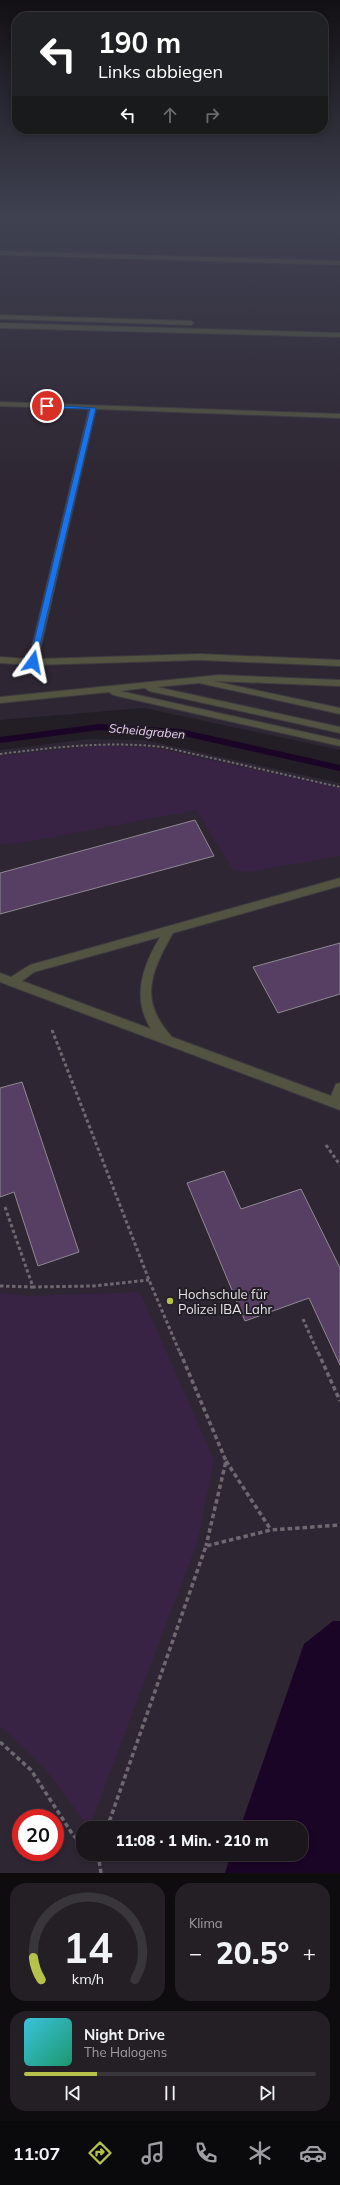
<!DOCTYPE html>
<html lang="de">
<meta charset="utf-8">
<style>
:root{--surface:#1a161c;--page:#231f25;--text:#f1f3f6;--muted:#9f9fa3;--line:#38353b;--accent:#b6c249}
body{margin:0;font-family:Mulish,sans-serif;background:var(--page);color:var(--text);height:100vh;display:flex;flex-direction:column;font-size:15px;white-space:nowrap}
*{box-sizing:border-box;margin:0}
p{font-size:13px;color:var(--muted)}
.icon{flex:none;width:22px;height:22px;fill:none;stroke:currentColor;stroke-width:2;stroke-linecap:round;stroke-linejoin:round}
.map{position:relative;height:1873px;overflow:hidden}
.side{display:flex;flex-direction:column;gap:10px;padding:10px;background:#0e0c0f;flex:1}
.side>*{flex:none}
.hud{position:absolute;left:12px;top:12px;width:316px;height:122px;border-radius:16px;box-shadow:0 2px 6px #0003,0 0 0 1px var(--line);background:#202124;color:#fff;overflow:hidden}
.speed{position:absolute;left:12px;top:1809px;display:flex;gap:8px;font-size:20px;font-weight:700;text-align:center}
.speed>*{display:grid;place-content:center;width:52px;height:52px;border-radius:50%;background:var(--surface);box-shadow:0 2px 6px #0003,0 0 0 1px var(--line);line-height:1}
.speed .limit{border:6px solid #d22;background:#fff;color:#111}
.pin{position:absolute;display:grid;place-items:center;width:34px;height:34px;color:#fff;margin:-17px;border:2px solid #fff;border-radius:50%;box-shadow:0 1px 4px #0007}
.me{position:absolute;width:44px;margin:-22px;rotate:12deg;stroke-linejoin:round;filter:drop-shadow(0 0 3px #0008)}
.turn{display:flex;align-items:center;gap:14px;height:84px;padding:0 20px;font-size:18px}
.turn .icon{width:52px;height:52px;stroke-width:2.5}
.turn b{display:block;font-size:28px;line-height:34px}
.lanes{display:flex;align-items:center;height:38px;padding:0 20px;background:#0003;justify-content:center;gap:20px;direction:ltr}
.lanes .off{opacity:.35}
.big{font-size:30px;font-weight:800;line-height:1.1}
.side .card{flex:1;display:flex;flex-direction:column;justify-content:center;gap:6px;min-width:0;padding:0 14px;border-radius:16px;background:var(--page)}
.side .dial{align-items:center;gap:0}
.dial svg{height:104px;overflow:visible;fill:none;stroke:var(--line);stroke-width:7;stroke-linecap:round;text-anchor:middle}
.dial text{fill:var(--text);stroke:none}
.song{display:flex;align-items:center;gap:12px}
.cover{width:48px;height:48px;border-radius:6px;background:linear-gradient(135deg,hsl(190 70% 55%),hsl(160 70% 35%))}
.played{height:4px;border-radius:2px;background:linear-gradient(90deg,var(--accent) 25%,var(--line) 25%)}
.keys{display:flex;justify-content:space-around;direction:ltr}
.heat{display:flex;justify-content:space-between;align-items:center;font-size:22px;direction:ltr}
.side .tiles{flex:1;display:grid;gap:10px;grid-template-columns:1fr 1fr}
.card:last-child{grid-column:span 2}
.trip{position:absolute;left:76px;top:1821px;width:232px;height:40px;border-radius:16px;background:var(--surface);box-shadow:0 2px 6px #0003,0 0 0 1px var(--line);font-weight:800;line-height:40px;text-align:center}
.tabs{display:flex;height:64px;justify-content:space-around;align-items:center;background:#0a090b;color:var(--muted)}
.tabs .icon{width:28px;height:28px}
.tabs .on{color:var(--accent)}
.tabs b{font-size:18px;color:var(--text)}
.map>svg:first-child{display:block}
.built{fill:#2e2633;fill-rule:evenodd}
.green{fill:#392345}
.water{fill:#1b0526}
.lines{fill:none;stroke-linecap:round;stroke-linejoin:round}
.stream{stroke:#1b0526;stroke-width:6}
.building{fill:#573f64;stroke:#8e8992}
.service-casing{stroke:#3e3a40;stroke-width:2}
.path-far2{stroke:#6e6970;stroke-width:2;stroke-dasharray:2.5 2;stroke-linecap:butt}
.path-far1{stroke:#6e6970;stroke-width:3;stroke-dasharray:3.5 2.5;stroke-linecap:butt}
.path{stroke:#6e6970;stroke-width:3.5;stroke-dasharray:4.5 3;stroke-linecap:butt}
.service{fill:#525441;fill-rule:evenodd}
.route{fill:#1a73e8;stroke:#114b97}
.poi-dot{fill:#b6c249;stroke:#231e25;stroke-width:1.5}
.labels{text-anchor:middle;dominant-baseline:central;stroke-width:4;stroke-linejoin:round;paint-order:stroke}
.water-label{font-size:12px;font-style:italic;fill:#ead1f8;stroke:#231e25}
.near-poi-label{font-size:13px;fill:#e7e4e9;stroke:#231e25;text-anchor:start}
</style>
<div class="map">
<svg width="340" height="1873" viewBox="0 0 340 1873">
<rect width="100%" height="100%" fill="#231e25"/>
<g class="built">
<polygon points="0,215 340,215 340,750 144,708 0,720"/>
<path d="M89,739L144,740L340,783V1873H0V750ZM21,1818H55V1852H21ZM83,1828H301V1854H83Z"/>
</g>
<g class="green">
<polygon points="106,745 154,748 340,788 340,856 248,872 233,870 197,810 21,843 0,844 0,756"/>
<polygon points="140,1292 214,1460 198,1540 89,1828 44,1767 0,1726 0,1293 28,1296"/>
</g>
<polygon class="water" points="333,1621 340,1621 340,1873 225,1873 231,1854 301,1854 301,1828 240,1828 304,1644"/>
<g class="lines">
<polyline class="stream" points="0,740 99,727 180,732 340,768"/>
</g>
<g class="building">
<polygon points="195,820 214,856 0,914 0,873"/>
<polygon points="340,943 340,994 278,1013 253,967"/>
<polygon points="22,1082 79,1252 38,1266 14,1192 0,1197 0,1088"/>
<polygon points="224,1171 241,1209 301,1189 340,1268 340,1365 309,1298 245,1321 187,1183"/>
</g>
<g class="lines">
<g class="service-casing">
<g id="service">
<polygon points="0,251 340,261 340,265 0,255"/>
<polygon points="0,315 191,321 194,323 191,325 0,319"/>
<polygon points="0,323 340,333 340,337 0,328"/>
<polygon points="0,402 340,414 340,418 96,409 38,659 200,654 340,660 340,666 200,660 33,665 0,663 0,657 29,659 89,409 0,406"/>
<polygon points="219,675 340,680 340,686 213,681 340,708 340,714 199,683 157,687 340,727 340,733 149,691 145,688 120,691 340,740 340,746 113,695 109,692 0,703 0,697"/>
<path d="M340,878V886L173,933C151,972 138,1000 172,1037L331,1096L336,1084L340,1083V1110L0,982V973L11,977L30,965ZM160,937C143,966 131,997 151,1029L22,981L34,972Z"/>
</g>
</g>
<path class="path-far2" d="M0,754C55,747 108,741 163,747L340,787"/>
<g class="path-far1">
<polyline points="52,1030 149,1280 180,1353"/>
<polyline points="326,1145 340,1165"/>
<polyline points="5,1207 33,1287 93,1286 149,1280"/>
<polyline points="0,1286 33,1287"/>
<polyline points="303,1319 318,1353"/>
</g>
<g class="path">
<polyline points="180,1352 226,1461 206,1546"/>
<polyline points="318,1352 340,1401"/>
<polyline points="226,1461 271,1530"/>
<polyline points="0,1742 31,1770 73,1835 83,1845"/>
<polyline points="107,1828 206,1546 271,1530 340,1525"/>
<polyline points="93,1854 97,1857"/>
<polyline points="98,1854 101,1873"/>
</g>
<use href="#service" class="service"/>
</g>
<linearGradient id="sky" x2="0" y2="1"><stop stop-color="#131014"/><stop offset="0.45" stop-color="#3f4151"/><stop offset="1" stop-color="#3f4151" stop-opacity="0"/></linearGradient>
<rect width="340" height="478" fill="url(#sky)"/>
<polygon class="route" points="45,405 96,408 36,662 33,664 29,662 90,409 47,408"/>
<circle class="poi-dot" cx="170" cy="1301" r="4"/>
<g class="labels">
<g class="water-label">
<text transform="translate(147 731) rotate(5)">Scheidgraben</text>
</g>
<g class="near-poi-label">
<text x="178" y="1294">Hochschule für<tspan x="178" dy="15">Polizei IBA Lahr</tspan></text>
</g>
</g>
</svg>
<div class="speed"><div class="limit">20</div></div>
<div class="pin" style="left:47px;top:406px;background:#d93025"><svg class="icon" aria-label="arrive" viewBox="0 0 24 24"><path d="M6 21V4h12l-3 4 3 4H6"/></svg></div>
<svg class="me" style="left:33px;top:662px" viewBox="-20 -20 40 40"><path d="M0-17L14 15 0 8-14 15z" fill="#1a73e8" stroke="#fff" stroke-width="4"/></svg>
<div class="trip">11:08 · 1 Min. · 210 m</div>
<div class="hud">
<div class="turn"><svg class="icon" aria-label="left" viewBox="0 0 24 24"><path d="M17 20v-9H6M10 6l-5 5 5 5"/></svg><div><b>190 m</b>Links abbiegen</div></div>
<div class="lanes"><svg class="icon" aria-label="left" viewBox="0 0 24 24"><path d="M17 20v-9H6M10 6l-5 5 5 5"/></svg><svg class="icon off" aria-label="ahead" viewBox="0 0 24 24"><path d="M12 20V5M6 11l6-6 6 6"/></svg><svg class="icon off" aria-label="right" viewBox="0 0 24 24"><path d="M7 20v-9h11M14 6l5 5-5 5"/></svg></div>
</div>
</div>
<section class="side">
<div class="tiles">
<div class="card dial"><svg viewBox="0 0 100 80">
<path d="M14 69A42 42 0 1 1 86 69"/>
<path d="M14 69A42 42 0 0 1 8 52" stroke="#b6c249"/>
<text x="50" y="56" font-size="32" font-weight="700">14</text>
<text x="50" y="72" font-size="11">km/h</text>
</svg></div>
<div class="card"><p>Klima</p>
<div class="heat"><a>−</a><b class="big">20.5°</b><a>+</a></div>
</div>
<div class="card">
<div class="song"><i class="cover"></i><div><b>Night Drive</b><p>The Halogens</p></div></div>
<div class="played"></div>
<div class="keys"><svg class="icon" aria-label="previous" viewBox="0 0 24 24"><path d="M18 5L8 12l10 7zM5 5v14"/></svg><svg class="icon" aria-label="pause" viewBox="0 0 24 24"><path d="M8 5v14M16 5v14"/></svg><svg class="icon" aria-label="next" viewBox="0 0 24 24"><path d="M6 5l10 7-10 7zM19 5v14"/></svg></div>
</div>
</div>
</section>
<nav class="tabs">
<b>11:07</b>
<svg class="icon on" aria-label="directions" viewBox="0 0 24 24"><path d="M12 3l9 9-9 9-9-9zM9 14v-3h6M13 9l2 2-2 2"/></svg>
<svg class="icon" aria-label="music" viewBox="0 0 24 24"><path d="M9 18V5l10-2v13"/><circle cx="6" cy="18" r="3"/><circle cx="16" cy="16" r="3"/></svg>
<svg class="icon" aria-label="phone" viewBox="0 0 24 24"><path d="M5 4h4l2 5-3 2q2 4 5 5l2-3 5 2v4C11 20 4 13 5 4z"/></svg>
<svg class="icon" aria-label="climate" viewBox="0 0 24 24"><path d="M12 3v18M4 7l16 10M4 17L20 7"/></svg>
<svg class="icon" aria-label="car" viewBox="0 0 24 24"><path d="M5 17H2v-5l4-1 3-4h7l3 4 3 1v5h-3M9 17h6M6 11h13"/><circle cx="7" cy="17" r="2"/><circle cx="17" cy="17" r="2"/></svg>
</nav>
